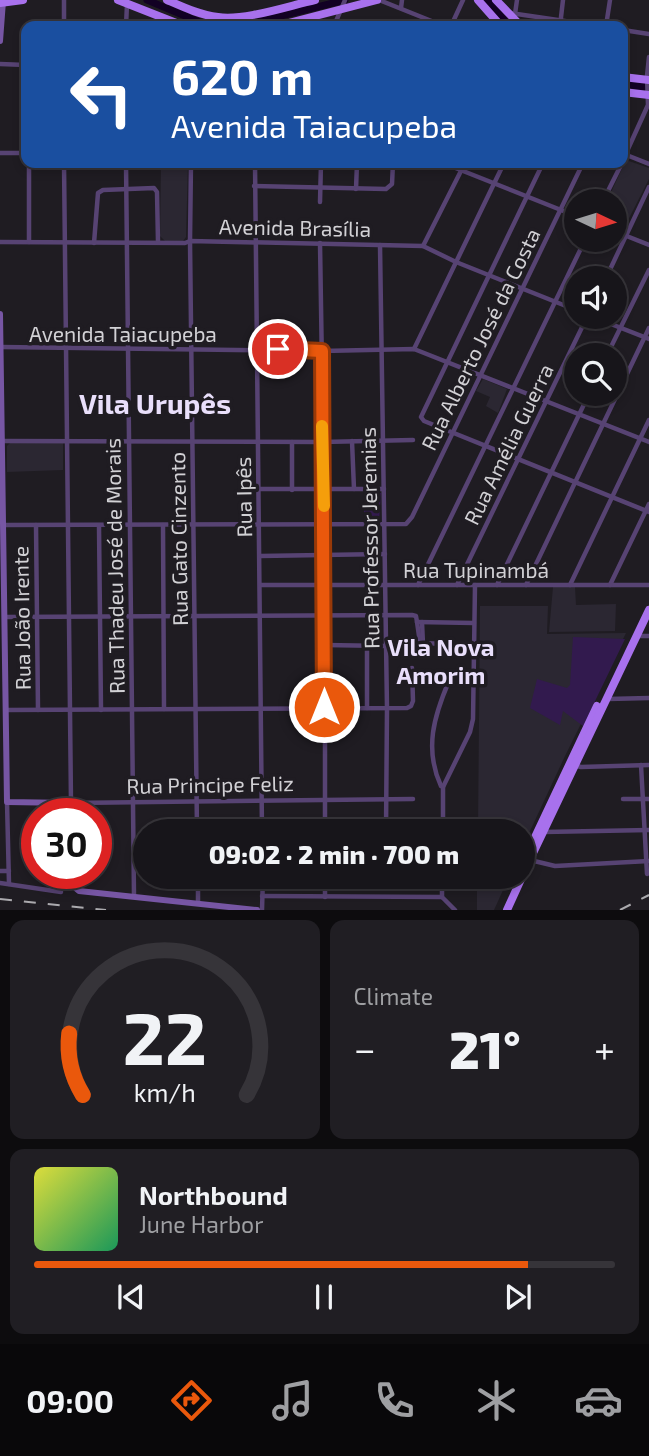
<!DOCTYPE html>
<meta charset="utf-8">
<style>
:root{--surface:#17151a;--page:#201e23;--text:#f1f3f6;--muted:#9e9fa2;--line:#363439;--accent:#ea580c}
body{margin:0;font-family:"Exo 2",sans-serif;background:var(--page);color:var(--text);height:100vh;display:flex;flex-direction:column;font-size:26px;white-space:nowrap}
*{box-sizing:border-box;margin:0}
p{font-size:23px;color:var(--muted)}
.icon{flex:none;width:38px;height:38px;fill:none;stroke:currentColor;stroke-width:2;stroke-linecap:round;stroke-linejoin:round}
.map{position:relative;height:910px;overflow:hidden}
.drawer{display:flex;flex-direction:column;gap:10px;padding:10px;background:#0d0c0e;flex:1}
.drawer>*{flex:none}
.hud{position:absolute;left:21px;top:21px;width:607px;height:147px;border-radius:14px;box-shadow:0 4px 10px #0003,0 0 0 2px var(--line);background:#1a4fa0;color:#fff;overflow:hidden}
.needle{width:46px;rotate:94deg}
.tools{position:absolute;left:564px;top:189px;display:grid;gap:14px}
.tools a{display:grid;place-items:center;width:63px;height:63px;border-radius:50%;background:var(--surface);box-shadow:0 4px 10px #0003,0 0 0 2px var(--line);font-size:35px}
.speed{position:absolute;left:21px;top:798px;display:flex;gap:14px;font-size:35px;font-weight:700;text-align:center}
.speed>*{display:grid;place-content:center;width:91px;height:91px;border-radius:50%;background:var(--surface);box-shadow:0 4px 10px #0003,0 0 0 2px var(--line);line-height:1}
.speed .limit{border:10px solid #d22;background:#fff;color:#111}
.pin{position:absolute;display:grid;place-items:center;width:60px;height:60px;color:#fff;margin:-30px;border:4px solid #fff;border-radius:50%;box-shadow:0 2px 7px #0007}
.me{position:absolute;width:77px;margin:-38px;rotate:0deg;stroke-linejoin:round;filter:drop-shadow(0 0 5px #0008)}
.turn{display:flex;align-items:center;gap:24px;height:147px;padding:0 35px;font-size:32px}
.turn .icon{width:91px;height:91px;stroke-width:2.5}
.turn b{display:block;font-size:49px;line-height:60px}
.big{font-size:52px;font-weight:800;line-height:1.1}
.drawer .widget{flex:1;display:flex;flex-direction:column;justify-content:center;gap:10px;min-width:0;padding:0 24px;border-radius:14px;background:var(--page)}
.drawer .dial{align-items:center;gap:0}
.dial svg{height:182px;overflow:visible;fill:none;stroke:var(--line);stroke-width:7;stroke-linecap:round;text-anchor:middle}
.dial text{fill:var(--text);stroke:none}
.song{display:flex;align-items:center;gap:21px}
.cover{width:84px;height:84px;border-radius:10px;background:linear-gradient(135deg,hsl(60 70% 55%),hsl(150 70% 35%))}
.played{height:7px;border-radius:4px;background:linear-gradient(90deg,var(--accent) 85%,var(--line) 85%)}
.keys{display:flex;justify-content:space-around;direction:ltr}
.heat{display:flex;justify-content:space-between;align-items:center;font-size:38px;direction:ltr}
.drawer .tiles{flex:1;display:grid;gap:10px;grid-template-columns:1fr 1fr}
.widget:last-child{grid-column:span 2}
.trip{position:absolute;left:133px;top:819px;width:402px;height:70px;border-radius:35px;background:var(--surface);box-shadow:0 4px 10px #0003,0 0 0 2px var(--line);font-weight:800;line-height:70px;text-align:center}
.menu{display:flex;height:112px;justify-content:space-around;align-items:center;background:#09080a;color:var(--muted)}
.menu .icon{width:49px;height:49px}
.menu .on{color:var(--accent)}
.menu b{font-size:32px;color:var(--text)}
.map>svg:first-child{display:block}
.built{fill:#2b2732}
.green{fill:#321a4e}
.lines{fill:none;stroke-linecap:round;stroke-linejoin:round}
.river{stroke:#120124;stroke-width:7}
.street{stroke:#574373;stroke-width:4.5}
.secondary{stroke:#7756a4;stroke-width:6}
.highway{stroke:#a871ed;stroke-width:8}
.rail{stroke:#abaaae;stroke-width:2;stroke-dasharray:12 12;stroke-linecap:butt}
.route-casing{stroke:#983908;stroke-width:18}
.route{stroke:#ea580c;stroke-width:12}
.slow{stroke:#f59e0b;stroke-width:12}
.labels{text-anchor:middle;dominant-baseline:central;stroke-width:7;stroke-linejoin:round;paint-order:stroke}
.street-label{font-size:21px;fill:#d2d1d5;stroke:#1f1c22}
.quarter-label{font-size:24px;font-weight:bold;fill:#e9dffb;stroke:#1f1c22}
.district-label{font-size:28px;font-weight:bold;fill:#e9dffb;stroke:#1f1c22}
</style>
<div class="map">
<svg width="649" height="910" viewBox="0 0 649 910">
<rect width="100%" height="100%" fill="#1f1c22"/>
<g class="built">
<polygon points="626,160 649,168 649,179 622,232 614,228 614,201 607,201"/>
<polygon points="161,163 188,164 186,237 183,241 165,241 160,236"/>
<polygon points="483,379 507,389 498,413 486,406 490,397 476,391"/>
<polygon points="10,443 63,443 63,470 7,472 7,446"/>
<polygon points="553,587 575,587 576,605 616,604 615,631 549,632"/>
<polygon points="480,606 548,606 547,634 626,633 565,756 523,846 523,831 478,831"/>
<polygon points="477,877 509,877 494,910 477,910"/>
</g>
<g class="green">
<polygon points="364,492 381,493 379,521 364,521"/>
<polygon points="573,637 625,639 583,726 563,711 560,725 530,708 537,679 567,688 570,685"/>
</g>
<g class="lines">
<g class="river">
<polyline points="147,0 209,26"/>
<polyline points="487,0 509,26"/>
<polyline points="241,26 345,0"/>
<polyline points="623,83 641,87 649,86"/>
</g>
<g class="street">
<polyline points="379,0 444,26"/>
<polyline points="401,8 402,0"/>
<polyline points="510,13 599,26"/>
<polyline points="515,14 517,0"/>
<polyline points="64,26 64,0"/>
<polyline points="126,26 127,4"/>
<polyline points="334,26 345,0"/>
<polyline points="451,26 463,0"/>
<polyline points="560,26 563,0"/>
<polyline points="606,26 610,0"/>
<polyline points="623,30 649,34"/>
<polyline points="0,64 26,65"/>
<polyline points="0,153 26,153"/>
<polyline points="624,154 649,164"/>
<polyline points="623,160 648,105 647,76 649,57"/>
<polyline points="64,163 71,803 413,799"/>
<polyline points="126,163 134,896"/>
<polyline points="191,163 190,241 197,831"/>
<polyline points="255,163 262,831"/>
<polyline points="443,163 576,216"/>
<polyline points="543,163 421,417 424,421 649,512"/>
<polyline points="254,186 386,189 392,184 393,163"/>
<polyline points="356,189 357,163"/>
<polyline points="603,201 622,163"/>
<polyline points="320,202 321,163"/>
<polyline points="614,231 649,245"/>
<polyline points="0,242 185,243 190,241 423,246 456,262 576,310"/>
<polyline points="29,242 29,163"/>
<polyline points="94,243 98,193 103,190 154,188 157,192 158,242"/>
<polyline points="320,243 325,555 325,831"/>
<polyline points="380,245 387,708 386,831"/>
<polyline points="423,246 465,163"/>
<polyline points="606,278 649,187"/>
<polyline points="593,317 649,339"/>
<polyline points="1,347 322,351 414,349 649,442"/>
<polyline points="414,349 504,163"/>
<polyline points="607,355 649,270"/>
<polyline points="1,441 322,442 413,440"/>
<polyline points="352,441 354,489"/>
<polyline points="292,442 292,490"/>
<polyline points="258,489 384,489"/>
<polyline points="4,525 406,524 412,517 583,163"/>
<polyline points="36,525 38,710"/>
<polyline points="163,525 164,709"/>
<polyline points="99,526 101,710"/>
<polyline points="260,556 385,554"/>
<polyline points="260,585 649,585"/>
<polyline points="418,585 585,240"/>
<polyline points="457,585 587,317"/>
<polyline points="497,585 589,394"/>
<polyline points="526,585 649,328"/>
<polyline points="570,585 649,420"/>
<polyline points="610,585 649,504"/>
<polyline points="5,617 412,615 416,616 417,622"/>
<polyline points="417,622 420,643 474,645"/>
<polyline points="417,622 474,623"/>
<polyline points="422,622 423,644"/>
<polyline points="636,636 649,636"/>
<polyline points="325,645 386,646"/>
<polyline points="412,681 474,680"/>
<polyline points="608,699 649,698"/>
<polyline points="367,708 367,646"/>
<polyline points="6,710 407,708 411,706 413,701 412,668"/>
<polyline points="573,765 581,767 649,765"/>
<polyline points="641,765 647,874"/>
<path d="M443,787L441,786C424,749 434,716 449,681"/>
<polyline points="623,799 649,799"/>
<polyline points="7,802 9,884"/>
<polyline points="443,831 443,787 470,732 473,719 475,585"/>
<polyline points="544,832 649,830"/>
<polyline points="530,860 555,866 649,861"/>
<polyline points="0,871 9,871"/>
<polyline points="198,877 198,903"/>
<polyline points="325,877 325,897"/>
<polyline points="442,877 442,897 455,910"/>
<polyline points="0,883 61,892"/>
<polyline points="262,896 442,897"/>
<polyline points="262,910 263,877"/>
</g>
<g class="secondary">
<polyline points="0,41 3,1"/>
<polyline points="0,314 7,802 71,803 71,814"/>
<polyline points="71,873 73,886 79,891 257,910"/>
</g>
<g class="highway">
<polyline points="118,0 184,26"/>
<path d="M167,0C183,7 200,15 218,17C244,21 288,6 315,0"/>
<polyline points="478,0 501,26"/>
<polyline points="496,0 521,26"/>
<polyline points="0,3 23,0"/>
<polyline points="277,26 377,0"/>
<polyline points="623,77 649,80"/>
<polyline points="623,92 649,95"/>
<polyline points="528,852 597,706"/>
<polyline points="523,874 649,610"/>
<polyline points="507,910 522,877"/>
</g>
<g class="rail">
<polyline points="0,899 106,910"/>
<polyline points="620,910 649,895"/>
</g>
</g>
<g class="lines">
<g class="route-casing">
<polyline id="route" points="278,349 322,351 324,707"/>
</g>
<use href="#route" class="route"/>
<polyline class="slow" points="322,426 324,506"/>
</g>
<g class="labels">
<g class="street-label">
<text transform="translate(295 227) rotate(1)">Avenida Brasília</text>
<text x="123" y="333">Avenida Taiacupeba</text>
<text transform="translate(480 339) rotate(-64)">Rua Alberto José da Costa</text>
<text transform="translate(508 444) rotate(-64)">Rua Amélia Guerra</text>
<text transform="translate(243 497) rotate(-91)">Rua Ipês</text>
<text transform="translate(369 538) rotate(-91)">Rua Professor Jeremias</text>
<text transform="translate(178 539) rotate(-91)">Rua Gato Cinzento</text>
<text transform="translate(114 566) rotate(-91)">Rua Thadeu José de Morais</text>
<text x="476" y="569">Rua Tupinambá</text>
<text transform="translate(21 618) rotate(-91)">Rua João Irente</text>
<text transform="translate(210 784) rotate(-1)">Rua Principe Feliz</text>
</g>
<g class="quarter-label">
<text x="441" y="646">Vila Nova<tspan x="441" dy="28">Amorim</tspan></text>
</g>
<g class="district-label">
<text x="155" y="403">Vila Urupês</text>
</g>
</g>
</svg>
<div class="tools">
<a><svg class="needle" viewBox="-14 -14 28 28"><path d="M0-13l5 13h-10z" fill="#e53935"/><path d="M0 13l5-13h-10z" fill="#9e9fa2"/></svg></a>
<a><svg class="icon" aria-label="sound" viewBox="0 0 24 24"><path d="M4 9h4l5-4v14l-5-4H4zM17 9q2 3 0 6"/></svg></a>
<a><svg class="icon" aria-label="search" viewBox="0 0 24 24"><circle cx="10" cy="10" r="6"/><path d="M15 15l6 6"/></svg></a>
</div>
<div class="speed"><div class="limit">30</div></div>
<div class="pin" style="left:278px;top:349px;background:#d93025"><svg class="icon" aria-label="arrive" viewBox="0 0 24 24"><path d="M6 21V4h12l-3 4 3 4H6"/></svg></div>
<svg class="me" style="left:324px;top:707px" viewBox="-20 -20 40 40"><circle r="17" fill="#ea580c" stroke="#fff" stroke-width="3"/><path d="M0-11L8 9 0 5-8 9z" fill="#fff"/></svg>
<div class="trip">09:02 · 2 min · 700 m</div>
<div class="hud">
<div class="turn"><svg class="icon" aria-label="left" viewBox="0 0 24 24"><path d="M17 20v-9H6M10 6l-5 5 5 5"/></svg><div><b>620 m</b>Avenida Taiacupeba</div></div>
</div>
</div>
<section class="drawer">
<div class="tiles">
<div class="widget dial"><svg viewBox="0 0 100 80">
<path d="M14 69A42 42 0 1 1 86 69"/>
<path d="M14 69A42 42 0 0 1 8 42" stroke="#ea580c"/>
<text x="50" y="56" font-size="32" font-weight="700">22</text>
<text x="50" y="72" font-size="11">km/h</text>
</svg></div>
<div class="widget"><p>Climate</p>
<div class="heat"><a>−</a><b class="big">21°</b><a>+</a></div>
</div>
<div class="widget">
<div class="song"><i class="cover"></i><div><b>Northbound</b><p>June Harbor</p></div></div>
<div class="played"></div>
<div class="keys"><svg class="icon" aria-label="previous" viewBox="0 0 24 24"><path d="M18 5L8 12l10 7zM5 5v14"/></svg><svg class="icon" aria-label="pause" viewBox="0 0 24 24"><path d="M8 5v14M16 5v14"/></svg><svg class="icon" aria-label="next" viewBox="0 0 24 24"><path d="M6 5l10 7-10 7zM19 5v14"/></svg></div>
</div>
</div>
</section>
<nav class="menu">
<b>09:00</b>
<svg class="icon on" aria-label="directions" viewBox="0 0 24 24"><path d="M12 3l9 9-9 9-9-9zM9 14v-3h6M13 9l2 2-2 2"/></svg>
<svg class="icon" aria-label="music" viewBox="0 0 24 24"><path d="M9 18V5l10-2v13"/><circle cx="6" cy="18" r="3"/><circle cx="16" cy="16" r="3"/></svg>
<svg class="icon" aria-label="phone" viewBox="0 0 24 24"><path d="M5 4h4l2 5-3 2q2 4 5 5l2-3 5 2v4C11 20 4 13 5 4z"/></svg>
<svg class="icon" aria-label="climate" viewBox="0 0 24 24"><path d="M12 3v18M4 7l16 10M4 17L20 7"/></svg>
<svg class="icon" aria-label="car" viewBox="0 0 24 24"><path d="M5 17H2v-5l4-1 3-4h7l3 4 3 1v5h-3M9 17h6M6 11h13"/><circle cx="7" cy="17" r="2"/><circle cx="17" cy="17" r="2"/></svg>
</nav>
